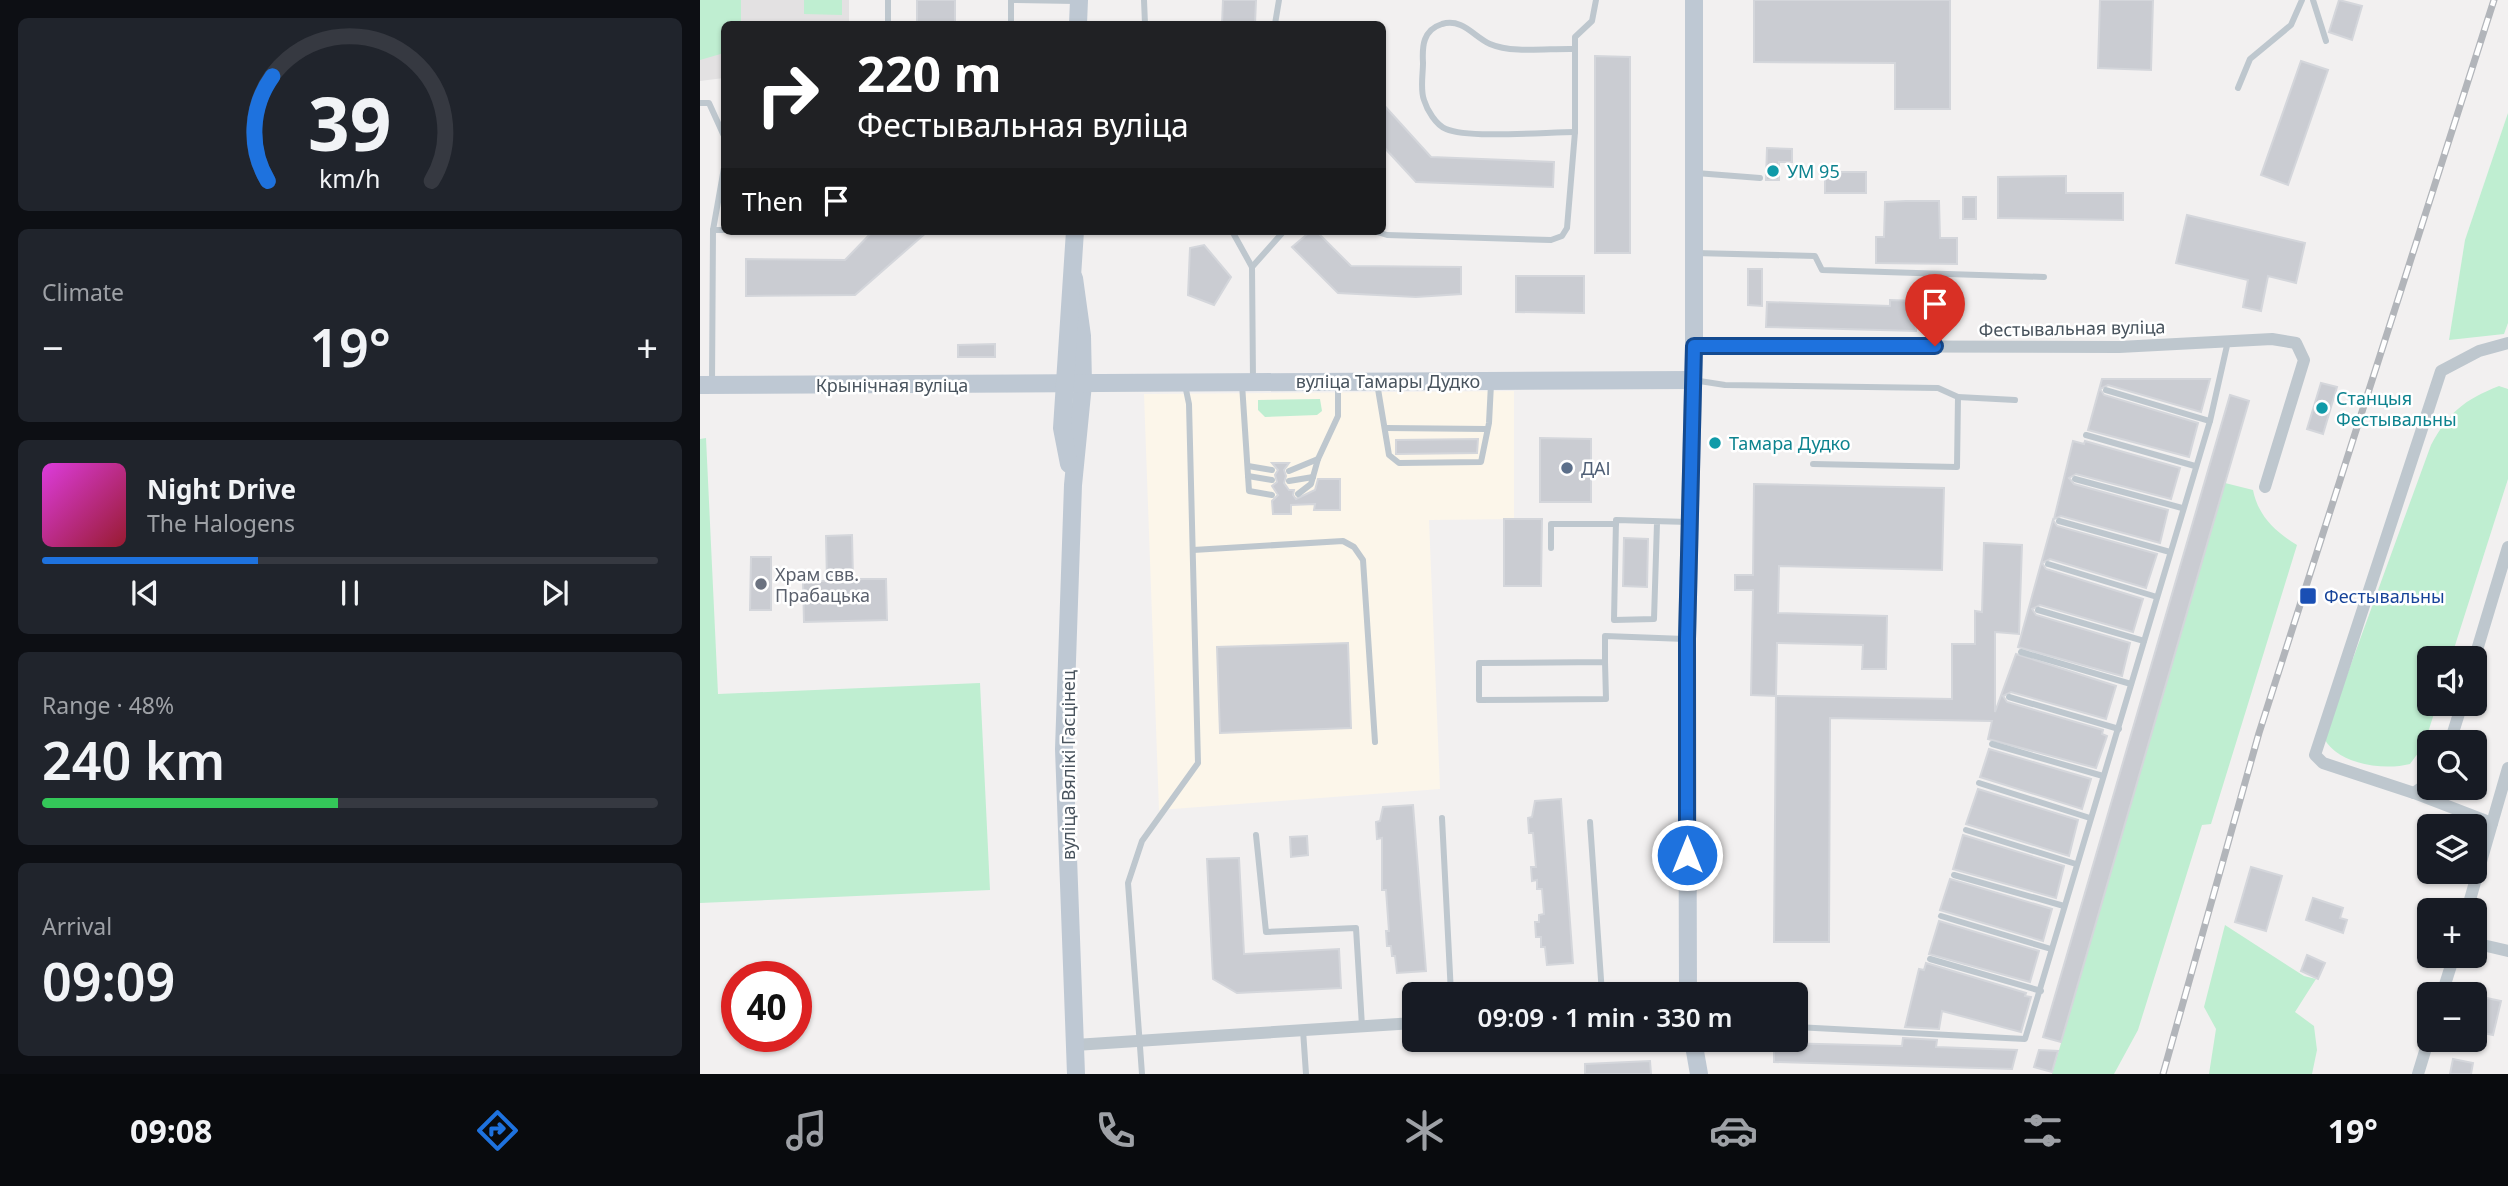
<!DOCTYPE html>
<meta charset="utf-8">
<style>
:root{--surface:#171b24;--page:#20242c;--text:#f1f3f6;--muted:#9ea1a6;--line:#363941;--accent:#1e72de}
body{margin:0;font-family:"Noto Sans",sans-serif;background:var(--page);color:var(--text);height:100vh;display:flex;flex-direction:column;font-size:26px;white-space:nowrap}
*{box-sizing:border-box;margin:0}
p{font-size:23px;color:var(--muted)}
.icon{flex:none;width:38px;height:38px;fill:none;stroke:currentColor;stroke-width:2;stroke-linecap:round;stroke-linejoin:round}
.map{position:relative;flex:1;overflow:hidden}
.side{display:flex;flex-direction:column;gap:18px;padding:18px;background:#0d0f14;width:700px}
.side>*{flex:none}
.top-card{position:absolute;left:21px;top:21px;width:665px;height:214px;border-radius:10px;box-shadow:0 2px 5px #0004;background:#202124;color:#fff;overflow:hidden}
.buttons{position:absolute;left:1717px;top:646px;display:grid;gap:14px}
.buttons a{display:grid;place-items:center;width:70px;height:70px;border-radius:10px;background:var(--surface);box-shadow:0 2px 5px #0004;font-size:35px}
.speed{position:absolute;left:21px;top:961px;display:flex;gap:14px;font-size:35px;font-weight:700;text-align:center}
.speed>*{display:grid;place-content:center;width:91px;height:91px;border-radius:50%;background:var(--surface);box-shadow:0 2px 5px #0004;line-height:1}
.speed .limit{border:10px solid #d22;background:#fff;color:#111}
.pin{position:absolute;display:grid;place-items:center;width:60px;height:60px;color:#fff;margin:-72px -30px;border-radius:50% 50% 50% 0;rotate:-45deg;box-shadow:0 0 7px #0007}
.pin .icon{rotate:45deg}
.me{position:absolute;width:77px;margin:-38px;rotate:0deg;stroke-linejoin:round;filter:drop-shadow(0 0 5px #0008)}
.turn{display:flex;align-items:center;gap:24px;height:147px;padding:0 21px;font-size:32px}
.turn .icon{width:91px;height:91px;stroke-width:2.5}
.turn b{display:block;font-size:49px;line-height:60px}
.then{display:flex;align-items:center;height:66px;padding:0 21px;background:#0003;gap:14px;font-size:26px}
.big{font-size:52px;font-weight:600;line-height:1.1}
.side .card{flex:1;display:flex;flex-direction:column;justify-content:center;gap:10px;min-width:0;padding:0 24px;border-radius:10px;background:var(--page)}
.side .dial{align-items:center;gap:0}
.dial svg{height:182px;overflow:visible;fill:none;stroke:var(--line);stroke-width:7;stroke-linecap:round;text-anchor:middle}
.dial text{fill:var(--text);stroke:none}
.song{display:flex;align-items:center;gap:21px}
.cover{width:84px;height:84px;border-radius:10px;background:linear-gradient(135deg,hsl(300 70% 55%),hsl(350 70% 35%))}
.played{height:7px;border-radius:4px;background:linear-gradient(90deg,var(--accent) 35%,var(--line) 35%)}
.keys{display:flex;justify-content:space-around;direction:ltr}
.heat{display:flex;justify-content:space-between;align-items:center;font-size:38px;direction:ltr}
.charge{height:10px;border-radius:5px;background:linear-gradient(90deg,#34c759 48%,var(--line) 0)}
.trip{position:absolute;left:702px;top:982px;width:406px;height:70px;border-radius:10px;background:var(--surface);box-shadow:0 2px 5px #0004;font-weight:600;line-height:70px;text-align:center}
.dock{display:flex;height:112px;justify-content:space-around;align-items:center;background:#090b0e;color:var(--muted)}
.dock .icon{width:49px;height:49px}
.dock .selected{color:var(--accent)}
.dock b{font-size:32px;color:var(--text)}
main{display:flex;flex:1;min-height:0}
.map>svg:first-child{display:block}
.commercial{fill:#fcf6ea}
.education{fill:#e3e1e2}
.green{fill:#bfeed1}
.building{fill:#caccd2;stroke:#d4d6db;stroke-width:2}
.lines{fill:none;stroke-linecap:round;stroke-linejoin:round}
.lane{stroke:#bec7ce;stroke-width:6}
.street{stroke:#bec7ce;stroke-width:12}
.secondary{stroke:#bec8d3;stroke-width:18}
.rail-casing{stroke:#b2b5ba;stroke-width:7}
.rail{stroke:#fff;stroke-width:4.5;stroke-dasharray:13;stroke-linecap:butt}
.route-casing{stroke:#144a90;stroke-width:18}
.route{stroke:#1e72de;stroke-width:12}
.culture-dot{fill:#0f9aa8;stroke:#fff;stroke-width:2.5}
.service-dot{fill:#5c6f8a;stroke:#fff;stroke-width:2.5}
.worship-dot{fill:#6b7280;stroke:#fff;stroke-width:2.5}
.transit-dot{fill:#1a4fb4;stroke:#fff;stroke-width:2.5}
.labels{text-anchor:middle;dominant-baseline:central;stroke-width:5;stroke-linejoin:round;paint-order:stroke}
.culture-label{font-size:18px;fill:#0d838f;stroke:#fff;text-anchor:start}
.street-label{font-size:18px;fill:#48535d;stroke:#fff}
.service-label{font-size:18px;fill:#4e5e75;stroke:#fff;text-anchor:start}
.worship-label{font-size:18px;fill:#5b616d;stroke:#fff;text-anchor:start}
.transit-label{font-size:18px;fill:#164399;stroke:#fff;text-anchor:start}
</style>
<main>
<section class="side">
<div class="card dial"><svg viewBox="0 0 100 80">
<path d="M14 69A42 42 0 1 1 86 69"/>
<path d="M14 69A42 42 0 0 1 16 23" stroke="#1e72de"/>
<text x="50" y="56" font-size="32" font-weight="700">39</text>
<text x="50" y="72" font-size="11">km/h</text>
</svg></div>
<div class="card"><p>Climate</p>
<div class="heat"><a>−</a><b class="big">19°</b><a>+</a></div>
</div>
<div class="card">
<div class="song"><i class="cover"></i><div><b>Night Drive</b><p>The Halogens</p></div></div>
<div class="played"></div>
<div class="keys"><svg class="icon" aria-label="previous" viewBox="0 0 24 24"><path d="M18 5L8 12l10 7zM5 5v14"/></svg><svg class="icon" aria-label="pause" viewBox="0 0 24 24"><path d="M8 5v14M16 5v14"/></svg><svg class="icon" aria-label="next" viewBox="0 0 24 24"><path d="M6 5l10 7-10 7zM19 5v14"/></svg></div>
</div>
<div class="card"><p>Range · 48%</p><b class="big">240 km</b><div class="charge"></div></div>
<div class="card"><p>Arrival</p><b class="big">09:09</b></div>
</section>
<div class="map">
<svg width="1808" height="1074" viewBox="0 0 1808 1074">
<rect width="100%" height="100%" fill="#f2f0f0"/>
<polygon class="commercial" points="814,391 814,519 729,520 740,789 459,810 444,394"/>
<polygon class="education" points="0,0 149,0 149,24 24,24 24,78 0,81"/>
<g class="green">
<polygon points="0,0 41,0 41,24 24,24 24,53 0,60"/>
<polygon points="104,0 142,0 142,15 104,14"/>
<polygon points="1808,113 1808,323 1804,334 1749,340 1765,240"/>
<path d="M1799,386L1808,389V479L1751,658H1729V704H1737L1724,745L1710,764C1683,771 1637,764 1624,738L1731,445C1749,412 1764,400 1799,386Z"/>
<polygon points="620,399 622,411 617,415 565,417 558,410 558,400"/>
<polygon points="6,438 18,694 280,683 290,890 0,903 0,439"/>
<path d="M1525,483L1553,490C1558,515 1574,531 1597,545L1511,824L1502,825L1438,1030L1414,1074H1352Z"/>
<polygon points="1525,925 1604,976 1616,979 1595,1012 1614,1026 1617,1050 1612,1074 1509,1074 1516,1029 1504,1007"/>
</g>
<g class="building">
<rect x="217" y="0" width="38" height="24"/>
<polygon points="523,0 556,0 555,24 522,24"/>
<polygon points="1054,0 1250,0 1250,109 1195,109 1195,63 1054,62"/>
<polygon points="1400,0 1453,0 1451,70 1398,68"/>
<polygon points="1639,0 1662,6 1652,40 1629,32"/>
<polygon points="895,56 930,57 930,253 895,253"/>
<polygon points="1601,61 1628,70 1588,185 1561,175"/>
<polygon points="682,103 731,157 854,162 853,187 716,182 682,145"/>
<polygon points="1067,148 1092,149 1092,162 1079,162 1079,180 1066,180"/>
<rect x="1125" y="172" width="41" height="21"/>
<polygon points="1366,176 1366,193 1423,193 1423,220 1298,218 1298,177"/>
<rect x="1263" y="197" width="13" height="22"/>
<polygon points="1206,201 1239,201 1240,238 1257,238 1257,264 1176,263 1176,237 1184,237 1185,202"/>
<polygon points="1487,215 1605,243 1596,283 1568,276 1561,311 1543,307 1548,280 1476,263"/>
<polygon points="173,231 228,231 155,295 46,296 46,259 145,260"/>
<polygon points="611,231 616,231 651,266 761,267 761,294 716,297 638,293 592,247"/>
<polygon points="504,245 531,277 514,305 488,295 490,248"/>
<polygon points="1048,269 1062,269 1062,306 1048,305"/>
<polygon points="816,276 884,276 884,313 816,312"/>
<polygon points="1190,300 1217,301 1216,331 1066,327 1067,302 1190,306"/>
<polygon points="295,344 295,357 258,357 258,345"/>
<polygon points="1402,379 1510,379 1501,412 1408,385 1400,389 1404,395 1498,423 1489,457 1388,430"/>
<polygon points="1621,383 1637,387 1623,434 1607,429"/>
<polygon points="1530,395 1549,401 1525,483 1361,1042 1343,1037"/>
<polygon points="840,438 891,439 891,465 894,465 894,477 891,477 891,502 840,502"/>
<polygon points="778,439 777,453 696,454 696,440"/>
<polygon points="1373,441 1384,444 1385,441 1480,468 1471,499 1376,474 1369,478 1374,484 1468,510 1460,543 1361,516 1354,519"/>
<polygon points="572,463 589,463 584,470 586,476 584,483 589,490 594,490 593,495 596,499 615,490 618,479 640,479 640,510 614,510 615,504 591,505 591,514 573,514 572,501 578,495 572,486 577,482 575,475 578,470"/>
<polygon points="1054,484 1244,488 1242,570 1079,566 1078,613 1187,616 1186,669 1162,669 1163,645 1077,643 1076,696 1051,695 1053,590 1035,590 1035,575 1053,575"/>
<polygon points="804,519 842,519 841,586 804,586"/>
<polygon points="1353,520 1357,526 1457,554 1446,588 1350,559 1342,563 1346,569 1443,599 1433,632 1340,605 1332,609 1336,615 1430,643 1422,676 1318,647"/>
<polygon points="152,535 153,579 186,579 187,620 104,622 103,581 127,581 126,536"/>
<polygon points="924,538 948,539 947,587 923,586"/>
<polygon points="1284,543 1322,545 1319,634 1295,632 1295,712 1316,654 1416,686 1406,719 1311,692 1303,696 1307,702 1403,730 1402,734 1407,736 1396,768 1288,739 1292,721 1130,718 1129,942 1074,942 1076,696 1252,699 1252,644 1275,644 1275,611 1282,612"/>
<polygon points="51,557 71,557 71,610 50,610"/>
<polygon points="648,643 651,728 520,733 517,647"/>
<polygon points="1289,749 1391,779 1382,809 1280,777"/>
<polygon points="1278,789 1378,820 1369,856 1266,824"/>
<polygon points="861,799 873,963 847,965 845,947 841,947 841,937 836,937 835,922 839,922 839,915 844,914 842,889 837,889 837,880 832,881 831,867 836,867 833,833 829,833 828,818 832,817 835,801"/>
<polygon points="713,805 726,971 697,973 695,956 692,956 691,946 687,946 686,931 689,931 686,890 682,890 682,838 677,839 676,822 680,821 683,807"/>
<polygon points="1263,835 1364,866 1356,898 1253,869"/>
<polygon points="607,836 608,855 591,857 590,837"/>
<polygon points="539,858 544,954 639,949 641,988 537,993 513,979 507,859"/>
<polygon points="1551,867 1582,876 1566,931 1535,922"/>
<polygon points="1250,879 1352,909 1343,941 1240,910"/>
<polygon points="1613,898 1643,908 1640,918 1647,920 1643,933 1606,920"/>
<polygon points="1239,921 1339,951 1330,982 1229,954"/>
<polygon points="1607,955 1625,963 1618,979 1601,971"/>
<polygon points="1226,963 1326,993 1325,996 1331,997 1321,1032 1242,1011 1239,1029 1205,1027 1219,969 1224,970"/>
<polygon points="1782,997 1801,1001 1793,1035 1774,1031"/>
<polygon points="1203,1038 1237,1040 1236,1047 1317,1050 1312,1069 1074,1062 1074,1043 1202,1046"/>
<polygon points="1339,1050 1358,1051 1352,1072 1334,1067"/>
<polygon points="1753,1059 1773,1063 1771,1074 1750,1074"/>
<polygon points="950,1061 951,1074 885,1074 885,1064"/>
</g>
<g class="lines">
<g class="lane">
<polyline points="311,0 375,1"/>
<polyline points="444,0 445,24"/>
<polyline points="1613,0 1626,41"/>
<polyline points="188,24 188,0"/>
<polyline points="311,24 311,0"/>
<polyline points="575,24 579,0"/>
<polyline points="1538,88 1550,59 1591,25 1602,0"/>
<polyline points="0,103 9,103 24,136"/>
<path d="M875,132C847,132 769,139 746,129C736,125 727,110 724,100C720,90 723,74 723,63C722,46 723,30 742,24C763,18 774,37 790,44C813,54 850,48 875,49"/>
<polyline points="996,173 1060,178"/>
<polyline points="13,230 24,230"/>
<polyline points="532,231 552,267 553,381"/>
<polyline points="674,231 687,235 851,240 862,236 867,228 875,132 875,37 892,21 896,0"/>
<polyline points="995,253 1115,256 1122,270 1344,277"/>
<polyline points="552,267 584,231"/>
<polyline points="993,380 1025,385 1238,388 1258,397 1257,467 1113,464"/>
<polyline points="12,383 13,230 24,168"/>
<polyline points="677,383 689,455 699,463 781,462 789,423 791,384"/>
<polyline points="542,384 549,491 572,495"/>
<polyline points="1406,390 1510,421"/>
<polyline points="1258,397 1315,400"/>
<polyline points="686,428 786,429"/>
<polyline points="1386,435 1495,466"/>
<polyline points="548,466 572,470"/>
<polyline points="589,471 618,459"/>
<polyline points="548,476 572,480"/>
<polyline points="1375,479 1482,508"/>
<polyline points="589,481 613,477"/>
<polyline points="598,494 611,484 618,459 638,416 638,385"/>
<polyline points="1359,521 1470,552"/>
<polyline points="957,523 954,619 914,620 916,520 989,522"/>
<polyline points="851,548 851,524 916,524"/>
<polyline points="493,550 643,541 654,547 663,560 675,742"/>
<polyline points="1348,564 1457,597"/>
<polyline points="1338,610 1444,641"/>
<polyline points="1321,652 1431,684"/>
<polyline points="905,662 906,699 779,700 779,663 905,662 905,636 985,639"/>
<polyline points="1309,697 1419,729"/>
<polyline points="1292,744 1403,776"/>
<polyline points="1279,783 1390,818"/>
<polyline points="742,818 751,994"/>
<polyline points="890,822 902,994"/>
<polyline points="1266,830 1376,864"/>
<polyline points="556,835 566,932 656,928 662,1026"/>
<polyline points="1254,875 1364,906"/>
<polyline points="1241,916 1351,949"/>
<polyline points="1230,959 1341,991"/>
<polyline points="1096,1027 1325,1039 1510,421 1528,341"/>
<polyline points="603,1030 606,1074"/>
<polyline points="442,1074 428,883 442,841 498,763 489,404 485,385"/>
</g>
<g class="street">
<polyline points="994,346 1419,347 1572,339 1596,343 1604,360 1565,487"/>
<polyline points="1774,660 1808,547"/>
<polyline points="1750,742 1762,704"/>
<polyline points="1729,782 1714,793 1623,763 1615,755 1741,371 1779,351 1808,343"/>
<polyline points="1714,793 1792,823"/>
<polyline points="1767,910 1808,768"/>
<polyline points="1774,943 1808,951"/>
<polyline points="1742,994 1754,956"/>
<polyline points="375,1045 714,1023"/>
<polyline points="1718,1074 1729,1038"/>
</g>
<g class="secondary">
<polyline points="378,24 379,0"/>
<polyline points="374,278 382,336 383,384 373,485 364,749 376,1074"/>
<polyline points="0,385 992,380"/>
<polyline points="369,464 362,428 375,231"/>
<polyline points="988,994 987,639 994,346 994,0"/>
<polyline points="993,1040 999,1074"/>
</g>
<g class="rail-casing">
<polyline id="rail" points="1463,1074 1559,733 1794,0"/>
</g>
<use href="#rail" class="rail"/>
</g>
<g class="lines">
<g class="route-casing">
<polyline id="route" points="987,855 987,639 994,346 1235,346"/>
</g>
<use href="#route" class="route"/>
</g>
<g class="culture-dot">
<circle cx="1073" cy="171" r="7"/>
<circle cx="1622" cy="408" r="7"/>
<circle cx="1015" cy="443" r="7"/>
</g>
<circle class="service-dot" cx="867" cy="468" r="7"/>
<circle class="worship-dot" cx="61" cy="584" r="7"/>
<rect class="transit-dot" x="1599" y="587" width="18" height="18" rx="3.5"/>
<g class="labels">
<g class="culture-label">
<text x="1087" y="171">УМ 95</text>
<text x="1636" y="398">Станцыя<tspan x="1636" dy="21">Фестывальны</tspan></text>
<text x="1029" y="443">Тамара Дудко</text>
</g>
<g class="street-label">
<text transform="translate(1372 328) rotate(-1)">Фестывальная вуліца</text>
<text x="688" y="381">вуліца Тамары Дудко</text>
<text x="192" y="385">Крынічная вуліца</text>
<text transform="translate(368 765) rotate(-90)">вуліца Вялікі Гасцінец</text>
</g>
<g class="service-label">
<text x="881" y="468">ДАІ</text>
</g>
<g class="worship-label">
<text x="75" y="574">Храм свв.<tspan x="75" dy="21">Прабацька</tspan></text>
</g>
<g class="transit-label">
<text x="1624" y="596">Фестывальны</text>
</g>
</g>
</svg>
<div class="buttons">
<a><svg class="icon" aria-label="sound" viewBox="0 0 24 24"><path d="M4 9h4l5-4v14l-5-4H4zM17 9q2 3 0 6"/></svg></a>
<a><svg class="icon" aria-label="search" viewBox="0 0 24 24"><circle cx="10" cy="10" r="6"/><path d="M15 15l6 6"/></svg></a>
<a><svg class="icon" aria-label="layers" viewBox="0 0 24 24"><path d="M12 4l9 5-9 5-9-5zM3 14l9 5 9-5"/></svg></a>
<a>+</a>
<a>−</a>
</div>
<div class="speed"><div class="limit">40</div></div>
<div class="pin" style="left:1235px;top:346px;background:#d93025"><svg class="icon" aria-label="arrive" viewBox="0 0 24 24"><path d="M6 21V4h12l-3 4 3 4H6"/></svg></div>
<svg class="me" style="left:987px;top:855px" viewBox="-20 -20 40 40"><circle r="17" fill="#1e72de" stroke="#fff" stroke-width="3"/><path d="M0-11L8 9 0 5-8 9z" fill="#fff"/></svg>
<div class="trip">09:09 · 1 min · 330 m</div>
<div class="top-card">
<div class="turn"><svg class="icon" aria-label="right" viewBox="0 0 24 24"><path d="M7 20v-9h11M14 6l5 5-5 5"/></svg><div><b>220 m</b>Фестывальная вуліца</div></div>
<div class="then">Then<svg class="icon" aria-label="arrive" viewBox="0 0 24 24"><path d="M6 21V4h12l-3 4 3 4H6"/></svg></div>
</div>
</div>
</main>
<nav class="dock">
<b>09:08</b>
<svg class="icon selected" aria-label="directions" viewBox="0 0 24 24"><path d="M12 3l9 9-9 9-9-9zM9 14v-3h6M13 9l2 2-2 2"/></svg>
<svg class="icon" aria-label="music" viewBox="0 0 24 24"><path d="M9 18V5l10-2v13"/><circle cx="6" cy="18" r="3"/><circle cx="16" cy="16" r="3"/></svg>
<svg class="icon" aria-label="phone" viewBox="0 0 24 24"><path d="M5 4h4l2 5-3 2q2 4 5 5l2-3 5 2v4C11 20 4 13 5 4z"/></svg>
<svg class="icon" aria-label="climate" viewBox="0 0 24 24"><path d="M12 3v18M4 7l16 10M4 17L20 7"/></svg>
<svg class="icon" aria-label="car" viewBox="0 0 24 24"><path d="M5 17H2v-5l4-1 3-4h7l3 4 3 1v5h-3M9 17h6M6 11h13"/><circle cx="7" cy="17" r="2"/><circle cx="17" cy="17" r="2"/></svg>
<svg class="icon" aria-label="filters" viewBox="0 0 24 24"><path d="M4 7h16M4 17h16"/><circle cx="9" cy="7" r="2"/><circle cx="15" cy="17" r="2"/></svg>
<b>19°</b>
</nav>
